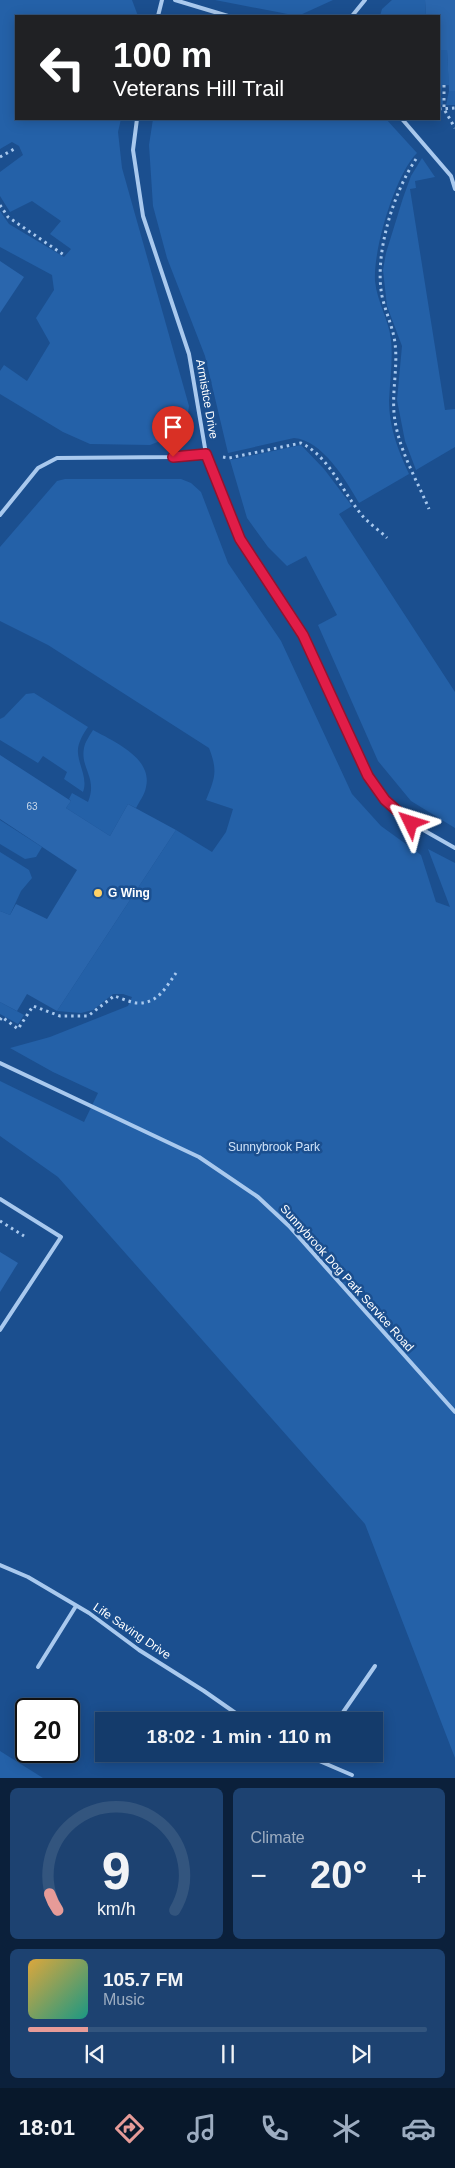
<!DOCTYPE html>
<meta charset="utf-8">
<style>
:root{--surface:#143b6b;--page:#1d4271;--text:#f1f3f6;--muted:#9dadc1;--line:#33557e;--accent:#e69b98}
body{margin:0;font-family:Arial,sans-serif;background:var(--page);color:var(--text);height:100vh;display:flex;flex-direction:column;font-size:19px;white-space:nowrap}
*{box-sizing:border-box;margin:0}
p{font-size:16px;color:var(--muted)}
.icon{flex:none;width:28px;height:28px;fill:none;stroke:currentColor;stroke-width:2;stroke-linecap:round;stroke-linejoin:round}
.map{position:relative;height:1778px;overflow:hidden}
.drawer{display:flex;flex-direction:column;gap:10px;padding:10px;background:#0b203b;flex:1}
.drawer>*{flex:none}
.guide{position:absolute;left:15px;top:15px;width:425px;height:105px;border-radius:0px;box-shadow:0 2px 12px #0003,0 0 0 1px var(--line);background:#202124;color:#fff;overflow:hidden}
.speed{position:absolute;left:15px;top:1698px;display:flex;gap:10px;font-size:25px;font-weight:700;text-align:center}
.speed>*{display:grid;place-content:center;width:65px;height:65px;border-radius:50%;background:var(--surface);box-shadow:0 2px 12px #0003,0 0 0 1px var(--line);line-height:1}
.speed .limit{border:2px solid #111;border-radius:8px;background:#fff;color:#111}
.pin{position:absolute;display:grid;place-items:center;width:42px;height:42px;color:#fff;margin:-51px -21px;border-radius:50% 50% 50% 0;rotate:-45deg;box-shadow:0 0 5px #0007}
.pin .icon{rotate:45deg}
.me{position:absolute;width:55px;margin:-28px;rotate:311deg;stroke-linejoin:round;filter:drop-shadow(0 0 4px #0008)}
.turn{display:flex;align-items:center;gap:18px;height:105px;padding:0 15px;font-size:22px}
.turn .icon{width:65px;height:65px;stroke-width:2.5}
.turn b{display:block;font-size:35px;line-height:42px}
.big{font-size:38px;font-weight:600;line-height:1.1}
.drawer .card{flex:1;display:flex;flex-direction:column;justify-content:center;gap:8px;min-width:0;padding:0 18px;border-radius:8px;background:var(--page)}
.drawer .dial{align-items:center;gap:0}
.dial svg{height:130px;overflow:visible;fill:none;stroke:var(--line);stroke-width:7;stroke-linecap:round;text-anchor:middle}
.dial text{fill:var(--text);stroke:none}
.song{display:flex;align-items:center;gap:15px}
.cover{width:60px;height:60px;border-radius:8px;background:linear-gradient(135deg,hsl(40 70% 55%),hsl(170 70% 35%))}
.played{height:5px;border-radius:2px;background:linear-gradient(90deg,var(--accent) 15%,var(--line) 15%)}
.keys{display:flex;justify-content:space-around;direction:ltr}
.heat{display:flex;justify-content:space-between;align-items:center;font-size:28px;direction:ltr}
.drawer .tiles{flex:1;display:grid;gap:10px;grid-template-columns:1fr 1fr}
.card:last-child{grid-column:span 2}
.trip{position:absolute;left:95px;top:1712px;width:288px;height:50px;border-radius:0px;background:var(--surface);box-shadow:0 2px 12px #0003,0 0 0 1px var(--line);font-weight:600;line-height:50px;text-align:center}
.tabs{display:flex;height:80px;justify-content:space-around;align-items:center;background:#08182b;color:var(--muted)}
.tabs .icon{width:35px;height:35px}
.tabs .on{color:var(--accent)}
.tabs b{font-size:22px;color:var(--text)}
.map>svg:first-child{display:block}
.green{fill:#2461a8}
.building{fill:#2a66ad}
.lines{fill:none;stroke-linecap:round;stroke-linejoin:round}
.path{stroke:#a9c9ee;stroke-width:3;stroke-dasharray:2.5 4;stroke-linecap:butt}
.service{stroke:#a9c9ee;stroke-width:4}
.route-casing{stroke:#92132f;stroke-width:12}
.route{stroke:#e11d48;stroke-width:9}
.poi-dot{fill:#ffd166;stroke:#1b4f8f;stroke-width:2}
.labels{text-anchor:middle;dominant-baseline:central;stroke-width:5;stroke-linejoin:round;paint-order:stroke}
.number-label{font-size:10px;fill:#cad9ea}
.street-label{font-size:12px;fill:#fff;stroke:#1b4f8f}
.poi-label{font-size:12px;font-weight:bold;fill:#fff;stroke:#1b4f8f;text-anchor:start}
.park-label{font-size:12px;fill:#cfe3fa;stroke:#1b4f8f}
</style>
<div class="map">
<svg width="455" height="1778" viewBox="0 0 455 1778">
<rect width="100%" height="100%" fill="#1b4f8f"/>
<g class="green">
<polygon points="0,0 132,0 138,16 16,16 16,119 121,119 118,132 122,168 189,406 186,426 175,435 150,445 90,444 63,432 0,394 0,371 4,365 27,381 50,343 36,318 54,290 52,275 0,247 0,211 9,224 64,257 71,249 50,234 61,221 32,201 10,212 0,196 0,172 23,155 19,146 12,142 0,149"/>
<polygon points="215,0 333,0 298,16"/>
<polygon points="392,0 425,0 426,16 380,16 382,9"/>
<polygon points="439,50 447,50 449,85 442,86 441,97 443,99 443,104 439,106"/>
<polygon points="449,91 455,91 455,105 446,105"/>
<path d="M153,119H386L417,153C395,175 373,250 375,281C377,302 389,320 391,340C393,360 390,380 389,401C389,427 398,450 409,474L359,503C346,480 322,440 294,438L228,453L205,356L167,258L153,206L149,145Z"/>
<polygon points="422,158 435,177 415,181 416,188 410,189 445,410 455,409 455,447 416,470 405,441 397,400 402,346 387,306 383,270 386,253 403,198 411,176"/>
<polygon points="301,445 324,469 352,506 339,514 455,692 455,828 411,801 378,761 318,625 337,615 306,556 287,566 268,547 247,518 230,460"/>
<path d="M65,479H181L191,483L201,492L228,563L281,641L352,794L381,826L421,855L436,902L450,907L428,849L455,863V1758L365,1524L58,1177L0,1136V1081L84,1122L98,1093L53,1072L10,1048L50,1037L128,1006L132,997L123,994H113L93,1010L81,1013L57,1011L176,830L212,852L226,832L233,809L206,800C215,778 218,771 209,748L48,645L0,621V547L57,481Z"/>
<path d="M34,693L88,727C83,734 77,744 78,753C79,766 88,779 83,792L64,779L67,772L43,756L38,763L0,740V719L4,717L26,694Z"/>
<path d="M93,730C113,741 153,758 146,787C145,794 139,802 136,808L128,804L110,836L66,808L71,801L69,799L72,793L88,802C98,778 80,768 84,748C85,742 90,735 93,730Z"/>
<polygon points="0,820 42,847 36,857 25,859 0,844"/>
<polygon points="0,852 29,870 32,878 21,891 10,915 0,911"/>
<polygon points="0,1002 24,1015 18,1024 0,1014"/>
<polygon points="0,1751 43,1778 0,1778"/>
</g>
<g class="building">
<polygon points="425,0 455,0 455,91 449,91 447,50 439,50 439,16 426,16"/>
<polygon points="0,261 24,277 0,313"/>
<polygon points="0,755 71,801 66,808 110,836 128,804 176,830 57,1011 27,994 17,1011 0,1002 0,911 10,915 16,904 47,919 77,870 0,819"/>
<polygon points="0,1252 18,1263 0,1292"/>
</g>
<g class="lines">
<g class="path">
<polyline points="444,85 444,109 455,128"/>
<polyline points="439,109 455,108"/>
<polyline points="0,157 16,148"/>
<path d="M416,159C393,193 374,255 382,296C385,310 391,323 394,337C399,362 392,387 394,413C397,447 416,478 429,509"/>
<polyline points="0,205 8,217 64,255"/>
<path d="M223,457L229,458L301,443C330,457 341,490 361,514C368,523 379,530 387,538"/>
<path d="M0,1020L2,1017L18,1029L33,1006L60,1016H88L114,996C121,998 129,1002 137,1003C158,1004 166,987 176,973"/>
<polyline points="0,1221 24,1236"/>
</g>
<g class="service">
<polyline points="175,0 228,16"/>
<polyline points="158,16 162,0"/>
<polyline points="352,16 365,0"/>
<polyline points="137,119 133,150 143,216 189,354 206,454 240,539 303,635 368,776 385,800 411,823 455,848"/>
<polyline points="402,119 451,176 455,189"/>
<polyline points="0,515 38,468 57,458 173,457 206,454"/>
<polyline points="0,1063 199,1157 258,1197 289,1226 455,1412"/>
<polyline points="0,1199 61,1237 0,1330"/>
<polyline points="0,1565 28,1577 89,1613 139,1650 204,1691 247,1721"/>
<polyline points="38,1667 76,1606"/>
<polyline points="337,1721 375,1666"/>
<polyline points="303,1754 352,1775"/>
</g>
</g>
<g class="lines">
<g class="route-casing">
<polyline id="route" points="173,457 206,454 240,539 303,635 368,776 385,800 411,823"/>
</g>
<use href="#route" class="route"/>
</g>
<circle class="poi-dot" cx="98" cy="893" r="5"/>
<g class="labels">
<g class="number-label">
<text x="32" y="806">63</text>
</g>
<g class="street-label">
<text transform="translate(207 399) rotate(80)">Armistice Drive</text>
<text transform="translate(347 1278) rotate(48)">Sunnybrook Dog Park Service Road</text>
<text transform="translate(132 1631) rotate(34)">Life Saving Drive</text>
</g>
<g class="poi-label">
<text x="108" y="893">G Wing</text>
</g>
<g class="park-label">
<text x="274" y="1147">Sunnybrook Park</text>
</g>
</g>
</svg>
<div class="speed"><div class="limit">20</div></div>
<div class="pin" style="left:173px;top:457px;background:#d93025"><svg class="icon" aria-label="arrive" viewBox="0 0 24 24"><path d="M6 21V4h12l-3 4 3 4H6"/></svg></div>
<svg class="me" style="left:411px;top:823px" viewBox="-20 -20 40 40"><path d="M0-17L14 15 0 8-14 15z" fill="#e11d48" stroke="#fff" stroke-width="4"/></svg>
<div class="trip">18:02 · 1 min · 110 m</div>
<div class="guide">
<div class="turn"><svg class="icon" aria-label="left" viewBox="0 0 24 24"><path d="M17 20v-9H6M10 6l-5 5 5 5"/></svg><div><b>100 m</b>Veterans Hill Trail</div></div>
</div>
</div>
<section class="drawer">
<div class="tiles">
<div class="card dial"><svg viewBox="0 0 100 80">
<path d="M14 69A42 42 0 1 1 86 69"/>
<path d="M14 69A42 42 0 0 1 9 59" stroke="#e69b98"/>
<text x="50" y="56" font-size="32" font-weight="700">9</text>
<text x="50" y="72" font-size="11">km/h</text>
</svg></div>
<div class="card"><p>Climate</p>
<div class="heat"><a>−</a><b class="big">20°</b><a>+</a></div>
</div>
<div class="card">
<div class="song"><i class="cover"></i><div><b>105.7 FM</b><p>Music</p></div></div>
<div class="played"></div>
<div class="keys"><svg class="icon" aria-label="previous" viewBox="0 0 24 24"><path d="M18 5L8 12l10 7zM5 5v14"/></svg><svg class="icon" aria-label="pause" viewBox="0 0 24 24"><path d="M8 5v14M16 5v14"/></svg><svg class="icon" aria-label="next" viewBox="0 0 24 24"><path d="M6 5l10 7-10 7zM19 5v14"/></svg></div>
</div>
</div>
</section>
<nav class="tabs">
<b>18:01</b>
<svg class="icon on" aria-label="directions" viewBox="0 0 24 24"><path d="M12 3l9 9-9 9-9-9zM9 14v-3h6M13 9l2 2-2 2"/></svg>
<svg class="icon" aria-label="music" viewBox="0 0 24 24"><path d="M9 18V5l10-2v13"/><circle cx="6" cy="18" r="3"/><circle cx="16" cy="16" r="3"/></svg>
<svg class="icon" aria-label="phone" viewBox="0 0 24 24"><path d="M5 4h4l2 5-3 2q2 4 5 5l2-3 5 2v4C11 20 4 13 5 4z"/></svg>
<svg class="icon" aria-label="climate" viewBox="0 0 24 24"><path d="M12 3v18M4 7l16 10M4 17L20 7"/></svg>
<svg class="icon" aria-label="car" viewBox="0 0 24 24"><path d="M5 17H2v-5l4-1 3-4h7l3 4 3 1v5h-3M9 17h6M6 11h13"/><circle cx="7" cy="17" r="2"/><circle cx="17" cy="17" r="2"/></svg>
</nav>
